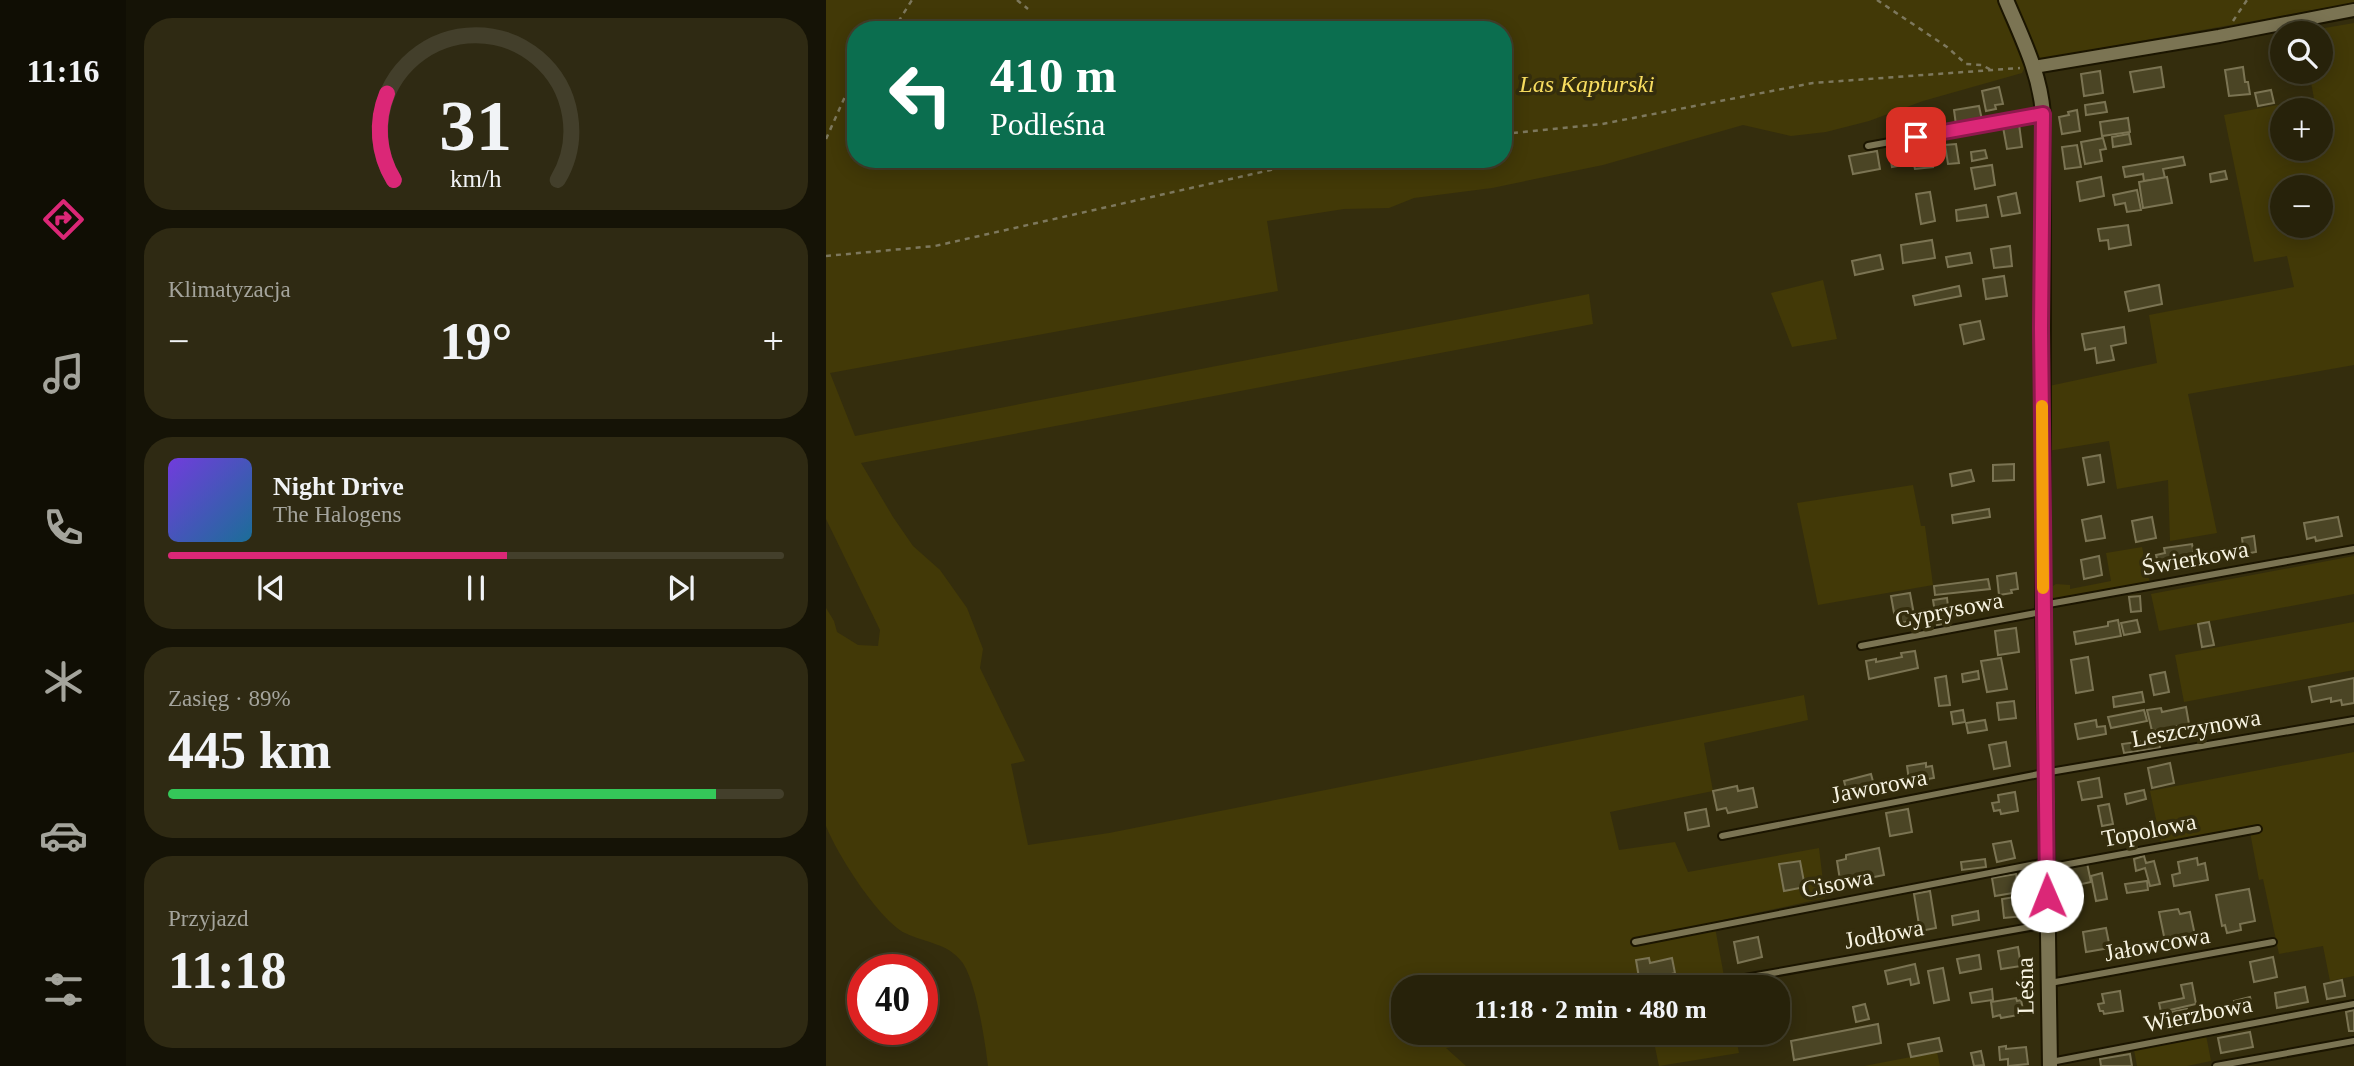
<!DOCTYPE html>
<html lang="pl">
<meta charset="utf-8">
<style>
:root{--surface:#27220a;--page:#2f2a13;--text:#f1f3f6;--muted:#a4a49c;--line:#433f2b;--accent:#db2777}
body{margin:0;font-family:Georgia,serif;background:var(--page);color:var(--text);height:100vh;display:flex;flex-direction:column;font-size:26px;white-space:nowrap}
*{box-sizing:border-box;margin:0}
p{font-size:23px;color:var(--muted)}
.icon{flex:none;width:38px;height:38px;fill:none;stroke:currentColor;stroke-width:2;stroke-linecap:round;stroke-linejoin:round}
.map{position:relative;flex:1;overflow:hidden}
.details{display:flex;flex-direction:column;gap:18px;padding:18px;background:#151306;width:700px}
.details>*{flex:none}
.hud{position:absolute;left:21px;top:21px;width:665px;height:147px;border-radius:28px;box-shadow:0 4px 18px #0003,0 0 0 2px var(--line);background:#0b6e4f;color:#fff;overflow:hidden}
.buttons{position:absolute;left:1444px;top:21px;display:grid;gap:14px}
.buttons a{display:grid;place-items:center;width:63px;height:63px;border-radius:50%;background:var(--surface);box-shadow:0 4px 18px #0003,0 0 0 2px var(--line);font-size:35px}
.speed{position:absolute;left:21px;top:954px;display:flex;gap:14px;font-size:35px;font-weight:700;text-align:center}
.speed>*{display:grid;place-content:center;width:91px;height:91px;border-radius:50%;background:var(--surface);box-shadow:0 4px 18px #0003,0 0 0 2px var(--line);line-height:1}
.speed .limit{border:10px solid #d22;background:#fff;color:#111}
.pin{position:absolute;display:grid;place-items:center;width:60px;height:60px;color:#fff;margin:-30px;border-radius:14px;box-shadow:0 4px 10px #0006}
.me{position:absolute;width:77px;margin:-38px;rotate:359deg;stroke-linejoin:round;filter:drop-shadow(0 0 5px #0008)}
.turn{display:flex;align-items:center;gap:24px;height:147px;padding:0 28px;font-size:32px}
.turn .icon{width:91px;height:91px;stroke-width:2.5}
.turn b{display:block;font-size:49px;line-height:60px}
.big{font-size:52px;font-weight:700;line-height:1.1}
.details .card{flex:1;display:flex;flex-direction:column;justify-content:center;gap:10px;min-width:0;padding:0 24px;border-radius:28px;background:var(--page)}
.details .dial{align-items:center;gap:0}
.dial svg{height:182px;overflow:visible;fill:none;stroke:var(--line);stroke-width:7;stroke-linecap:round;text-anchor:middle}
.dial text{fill:var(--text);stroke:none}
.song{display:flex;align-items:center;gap:21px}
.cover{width:84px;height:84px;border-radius:10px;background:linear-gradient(135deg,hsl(260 70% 55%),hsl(200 70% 35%))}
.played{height:7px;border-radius:4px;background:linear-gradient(90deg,var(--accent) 55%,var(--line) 55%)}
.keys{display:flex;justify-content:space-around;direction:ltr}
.heat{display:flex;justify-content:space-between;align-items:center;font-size:38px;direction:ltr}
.charge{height:10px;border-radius:5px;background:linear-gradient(90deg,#34c759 89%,var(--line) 0)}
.trip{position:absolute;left:565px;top:975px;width:399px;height:70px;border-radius:28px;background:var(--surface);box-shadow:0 4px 18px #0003,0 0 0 2px var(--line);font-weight:700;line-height:70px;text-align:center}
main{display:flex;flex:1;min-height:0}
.tab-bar{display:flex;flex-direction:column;width:126px;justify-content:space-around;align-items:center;background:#100e04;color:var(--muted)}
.tab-bar .icon{width:49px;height:49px}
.tab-bar .selected{color:var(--accent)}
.tab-bar b{font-size:32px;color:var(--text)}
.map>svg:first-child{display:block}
.green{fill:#423907;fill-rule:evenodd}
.building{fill:#4b4525;stroke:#7b7453;stroke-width:2}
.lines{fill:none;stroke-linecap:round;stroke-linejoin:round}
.service-casing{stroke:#1b1500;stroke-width:10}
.minor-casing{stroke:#1b1500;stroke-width:16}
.tertiary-casing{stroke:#1b1500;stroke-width:18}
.path{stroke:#7d785d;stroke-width:2.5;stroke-dasharray:5 5;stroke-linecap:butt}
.service{stroke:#7b7453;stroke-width:6}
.minor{stroke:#7b7453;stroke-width:12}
.tertiary{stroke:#7b7453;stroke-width:14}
.route-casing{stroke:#8e194d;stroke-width:18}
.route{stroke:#db2777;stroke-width:12}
.slow{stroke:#f59e0b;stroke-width:12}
.labels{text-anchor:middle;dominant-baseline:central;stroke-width:7;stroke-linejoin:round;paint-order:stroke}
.park-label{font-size:24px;font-style:italic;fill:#f9de60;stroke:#342d0d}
.street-label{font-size:24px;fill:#f7f3e1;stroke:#342d0d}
</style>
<main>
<nav class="tab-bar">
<b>11:16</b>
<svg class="icon selected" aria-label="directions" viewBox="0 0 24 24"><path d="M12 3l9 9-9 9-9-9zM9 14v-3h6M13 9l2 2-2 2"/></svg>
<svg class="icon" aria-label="music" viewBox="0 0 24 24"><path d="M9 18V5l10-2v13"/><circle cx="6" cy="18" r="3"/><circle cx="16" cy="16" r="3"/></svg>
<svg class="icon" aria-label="phone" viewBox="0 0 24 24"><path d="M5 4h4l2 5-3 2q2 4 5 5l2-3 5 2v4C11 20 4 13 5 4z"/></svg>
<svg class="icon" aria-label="climate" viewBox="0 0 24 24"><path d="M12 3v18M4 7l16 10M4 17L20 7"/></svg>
<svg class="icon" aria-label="car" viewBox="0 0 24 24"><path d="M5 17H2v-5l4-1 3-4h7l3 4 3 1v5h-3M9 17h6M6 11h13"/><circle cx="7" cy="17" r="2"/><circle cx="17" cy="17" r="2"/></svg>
<svg class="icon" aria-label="filters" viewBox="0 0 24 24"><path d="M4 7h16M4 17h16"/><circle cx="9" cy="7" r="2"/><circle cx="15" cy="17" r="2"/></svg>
</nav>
<section class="details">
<div class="card dial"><svg viewBox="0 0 100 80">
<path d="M14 69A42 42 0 1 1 86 69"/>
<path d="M14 69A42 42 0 0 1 11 31" stroke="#db2777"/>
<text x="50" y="56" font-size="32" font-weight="700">31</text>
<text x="50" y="72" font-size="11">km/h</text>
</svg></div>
<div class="card"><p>Klimatyzacja</p>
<div class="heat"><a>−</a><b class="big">19°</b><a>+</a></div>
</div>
<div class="card">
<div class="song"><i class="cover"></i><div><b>Night Drive</b><p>The Halogens</p></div></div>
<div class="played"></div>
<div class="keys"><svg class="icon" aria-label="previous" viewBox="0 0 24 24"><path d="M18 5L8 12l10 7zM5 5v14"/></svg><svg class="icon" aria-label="pause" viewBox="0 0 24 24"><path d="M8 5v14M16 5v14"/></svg><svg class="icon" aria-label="next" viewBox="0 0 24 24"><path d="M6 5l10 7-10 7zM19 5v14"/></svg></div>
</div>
<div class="card"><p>Zasięg · 89%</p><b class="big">445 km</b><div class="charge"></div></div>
<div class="card"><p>Przyjazd</p><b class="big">11:18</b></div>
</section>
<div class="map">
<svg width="1528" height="1066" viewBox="0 0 1528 1066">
<rect width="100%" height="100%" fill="#342d0d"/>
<g class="green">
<path d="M0,0H1528V3L1230,56L1199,67L1196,73L1097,101L1043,121L1000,132L965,136L917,125L777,165L666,188L588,198L563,208L518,209L441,221L452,291L4,373L29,436L763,294L767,324L35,463L67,517L87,546L114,570L141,608L157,649L154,668L199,761L185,764L202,845L283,833L978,695L982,720L878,743L887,791L784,812L793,850L849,842L862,872L993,848L999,898L888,922L900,987H578V1032L706,1033L620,1048L640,1066H162C159,1041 150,981 136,962C122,943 99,943 79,933C53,920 11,854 0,826V608L8,621L11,632L32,645L52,646L54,630L0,519ZM30,30H677V159H30Z"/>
<path d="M1528,23V365L1362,394L1391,533L1344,541L1342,480L1291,489L1283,441L1222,451L1223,386L1331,363L1323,315L1468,287L1461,256L1428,262L1398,115L1488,98L1483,72H1494V33L1475,32ZM1456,110H1494V149H1456ZM1456,187H1494V226H1456Z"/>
<polygon points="997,280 1011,339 966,347 945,293"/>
<polygon points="1087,485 1095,526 1099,526 1107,585 992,605 971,503"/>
<polygon points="1316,547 1324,583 1227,601 1227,586 1230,584 1244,585 1244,589 1285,581 1280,553"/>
<polygon points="1528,556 1528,594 1333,631 1325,594"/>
<polygon points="1528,622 1528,670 1358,702 1349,655"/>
<polygon points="1528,752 1528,976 1504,981 1497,946 1453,954 1437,879 1433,880 1423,827 1335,843 1324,791"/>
<polygon points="826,1033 909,1033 913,1053 833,1066"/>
<polygon points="1380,1035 1385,1061 1361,1066 1311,1066 1308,1050"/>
<polygon points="1111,1052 1114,1066 1038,1066"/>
</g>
<g class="building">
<polygon points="1335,67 1338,87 1308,92 1304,72"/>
<polygon points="1417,67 1419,82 1422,82 1424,94 1403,96 1399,70"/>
<polygon points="1274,71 1277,93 1258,96 1255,74"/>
<polygon points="1173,87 1177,104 1169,105 1170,109 1160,111 1156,91"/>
<polygon points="1445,90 1448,103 1432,106 1429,93"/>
<polygon points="1279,102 1281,112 1260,115 1259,105"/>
<polygon points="1153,106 1156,120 1130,125 1128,110"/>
<polygon points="1251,110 1254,131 1236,134 1233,117 1243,115 1242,112"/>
<polygon points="1302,118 1304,132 1276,136 1274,122"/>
<polygon points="1193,124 1196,147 1181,149 1177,127"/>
<polygon points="1303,134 1305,144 1287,147 1286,137"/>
<polygon points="1277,138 1280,149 1274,150 1276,161 1259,164 1255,142"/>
<polygon points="1130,144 1133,163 1122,164 1119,145"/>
<polygon points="1251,145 1255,167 1239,169 1236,147"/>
<polygon points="1079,148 1082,164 1066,167 1063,150"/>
<polygon points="1159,150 1161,158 1146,161 1145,152"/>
<polygon points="1051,151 1054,169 1027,174 1023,156"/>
<polygon points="1357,157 1359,165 1337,169 1339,178 1318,181 1317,174 1299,177 1297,167"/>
<polygon points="1106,159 1107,167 1089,169 1087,161"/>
<polygon points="1166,165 1169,185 1149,189 1145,168"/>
<polygon points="1399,171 1401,179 1385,182 1384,174"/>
<polygon points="1275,177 1278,196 1254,201 1251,182"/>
<polygon points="1341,177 1346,203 1317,208 1313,182"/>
<polygon points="1311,190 1315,210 1301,212 1299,203 1289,205 1287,195"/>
<polygon points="1104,192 1109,221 1095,224 1090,194"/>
<polygon points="1190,193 1194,213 1176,216 1172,197"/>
<polygon points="1160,205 1162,217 1131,221 1130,210"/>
<polygon points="1302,225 1305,245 1283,249 1282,240 1274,241 1272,229"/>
<polygon points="1106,240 1109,258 1077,263 1075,245"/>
<polygon points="1184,246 1186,266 1168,268 1165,249"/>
<polygon points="1144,253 1146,263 1122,267 1120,257"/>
<polygon points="1054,255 1057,269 1029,275 1026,261"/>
<polygon points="1178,276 1181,296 1160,299 1157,279"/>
<polygon points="1333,285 1336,304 1303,311 1299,292"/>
<polygon points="1133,286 1135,296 1089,305 1087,296"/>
<polygon points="1154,321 1158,339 1138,344 1134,325"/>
<polygon points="1298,327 1300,343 1285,346 1288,360 1271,363 1269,348 1259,350 1256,334"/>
<polygon points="1274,455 1278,482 1262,485 1257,458"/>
<polygon points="1188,464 1188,480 1167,481 1167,465"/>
<polygon points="1145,470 1148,481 1126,486 1124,474"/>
<polygon points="1163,509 1164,517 1127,523 1126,515"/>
<polygon points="1275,516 1279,538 1260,541 1256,520"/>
<polygon points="1326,517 1330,538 1310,542 1306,521"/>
<polygon points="1512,517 1516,536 1490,541 1489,537 1481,539 1478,523"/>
<polygon points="1428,536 1430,552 1418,554 1416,538"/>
<polygon points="1366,544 1370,565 1344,570 1343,565 1333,567 1330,555 1339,553 1338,548"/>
<polygon points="1273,556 1276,575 1258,579 1255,560"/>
<polygon points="1190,573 1192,589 1185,590 1186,593 1173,595 1171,576"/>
<polygon points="1162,579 1164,589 1109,595 1108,586"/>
<polygon points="1084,593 1089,620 1070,624 1065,596"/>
<polygon points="1314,596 1315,611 1305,612 1303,597"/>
<polygon points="1121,598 1124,623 1111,625 1107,600"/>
<polygon points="1292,620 1295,636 1250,644 1248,632 1282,626 1282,622"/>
<polygon points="1311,620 1314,632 1298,635 1295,623"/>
<polygon points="1383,622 1388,645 1376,647 1372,624"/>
<polygon points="1190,628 1193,652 1172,655 1169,631"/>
<polygon points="1089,651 1092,668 1043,679 1040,661 1050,659 1050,662 1076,657 1075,653"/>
<polygon points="1262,657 1267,690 1250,693 1245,660"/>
<polygon points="1175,658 1181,689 1161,692 1155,661"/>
<polygon points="1152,671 1153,679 1137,682 1136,674"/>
<polygon points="1339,672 1343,692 1328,695 1324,675"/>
<polygon points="1120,676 1124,705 1113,706 1109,678"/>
<polygon points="1528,678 1528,703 1516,705 1515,700 1505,702 1505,698 1486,702 1483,687"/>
<polygon points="1316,692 1318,702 1288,707 1287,697"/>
<polygon points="1188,701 1190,718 1173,720 1171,703"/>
<polygon points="1360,707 1363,724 1326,731 1321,710 1335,708 1336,712"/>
<polygon points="1137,710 1139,722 1127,724 1125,712"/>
<polygon points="1318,710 1321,721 1285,728 1282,717"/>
<polygon points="1159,720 1161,730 1142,733 1140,723"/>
<polygon points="1270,720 1271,727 1279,726 1280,734 1252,739 1249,724"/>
<polygon points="1333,739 1334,748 1298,753 1296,744"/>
<polygon points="1180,742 1184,766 1168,769 1163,745"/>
<polygon points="1100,763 1100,767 1106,766 1108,778 1102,779 1103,784 1084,787 1081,766"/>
<polygon points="1344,763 1348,783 1326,788 1322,768"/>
<polygon points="1045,774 1049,789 1022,796 1018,781"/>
<polygon points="1273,778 1276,797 1256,800 1252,782"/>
<polygon points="911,786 912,791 927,788 931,807 902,813 900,808 891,810 887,791"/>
<polygon points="1318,790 1320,799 1301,804 1299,794"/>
<polygon points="1189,792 1192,811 1175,814 1174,810 1168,811 1166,803 1173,802 1172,795"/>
<polygon points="1283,804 1287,824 1276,826 1272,806"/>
<polygon points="880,809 883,826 862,830 859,813"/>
<polygon points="1082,809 1086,832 1064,836 1060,813"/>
<polygon points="1185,841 1189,858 1171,862 1167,844"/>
<polygon points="1053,848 1058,875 1024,882 1024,878 1014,880 1011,861 1020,859 1020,855"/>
<polygon points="1318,856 1320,863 1328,861 1334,884 1324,886 1319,868 1310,871 1308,859"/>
<polygon points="1371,858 1372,865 1379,863 1382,880 1348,886 1346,875 1354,873 1352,862"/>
<polygon points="1159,859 1160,867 1136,870 1135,862"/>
<polygon points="974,861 979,887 958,891 953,864"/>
<polygon points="1261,863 1265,882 1246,886 1242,867"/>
<polygon points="1276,873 1281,899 1270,901 1265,876"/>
<polygon points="1190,874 1193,892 1169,896 1166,878"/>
<polygon points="1321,881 1322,890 1301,893 1299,884"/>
<polygon points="1423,889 1429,921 1414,924 1415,930 1401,933 1399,925 1396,926 1390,895"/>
<polygon points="1104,891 1110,928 1094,931 1088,894"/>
<polygon points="1196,896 1198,916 1178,918 1176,899"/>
<polygon points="1352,909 1354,914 1364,912 1370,940 1359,942 1358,937 1339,941 1333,912"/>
<polygon points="1152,911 1153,920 1127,925 1126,916"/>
<polygon points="1280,928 1284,948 1260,952 1257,932"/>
<polygon points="932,937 936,957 912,963 908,942"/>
<polygon points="1321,942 1323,953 1309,955 1308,943"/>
<polygon points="1192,947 1195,966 1175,969 1172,951"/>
<polygon points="1153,955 1155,969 1134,973 1131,959"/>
<polygon points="1447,957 1451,977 1428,982 1424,962"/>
<polygon points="823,958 824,963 846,958 849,973 842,975 843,979 830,981 830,977 813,978 810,960"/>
<polygon points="1089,964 1093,983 1085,985 1084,979 1062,984 1059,971"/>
<polygon points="1117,968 1123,1000 1108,1003 1102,971"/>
<polygon points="1516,980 1519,996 1501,999 1498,984"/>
<polygon points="1366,983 1370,1004 1335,1012 1333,1003 1358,998 1355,985"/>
<polygon points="1479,987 1482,1002 1451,1008 1449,993"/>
<polygon points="1166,989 1167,1000 1146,1003 1144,993"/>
<polygon points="1294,991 1297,1011 1278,1014 1277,1011 1274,1011 1272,1004 1278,1003 1276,994"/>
<polygon points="1424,997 1427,1008 1410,1012 1408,1001"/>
<polygon points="1190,998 1191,1001 1195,1000 1198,1014 1175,1018 1174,1015 1167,1017 1165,1002"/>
<polygon points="1039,1004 1043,1019 1030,1022 1027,1007"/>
<polygon points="1361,1009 1363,1017 1347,1020 1345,1012"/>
<polygon points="1528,1010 1528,1031 1523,1031 1520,1012"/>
<polygon points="1052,1024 1055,1043 968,1060 965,1041"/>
<polygon points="937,1032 939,1040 919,1045 917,1037"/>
<polygon points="1424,1032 1427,1047 1395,1053 1392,1038"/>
<polygon points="1113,1038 1116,1051 1085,1057 1082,1044"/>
<polygon points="1180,1046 1180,1049 1200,1047 1202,1064 1182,1066 1182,1059 1174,1060 1173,1047"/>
<polygon points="1155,1051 1158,1065 1148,1066 1145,1053"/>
<polygon points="1304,1054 1306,1066 1275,1066 1274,1059"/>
</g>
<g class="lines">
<g class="service-casing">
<g id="service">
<polyline points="1042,146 1217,114"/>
<polyline points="1217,605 1528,549"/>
<polyline points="1035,646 1215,612"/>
<polyline points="896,836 1218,773 1528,720"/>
<polyline points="1221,868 1432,829"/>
<polyline points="809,942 1220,862"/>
<polyline points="902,981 1221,924"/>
<polyline points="1224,983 1447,942"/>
<polyline points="1225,1062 1528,1004"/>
<polyline points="1390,1066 1528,1041"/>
</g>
</g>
<g class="minor-casing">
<polyline id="minor" points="1208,67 1393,36 1528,10"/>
</g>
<g class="tertiary-casing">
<path id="tertiary" d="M1180,0C1196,38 1214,73 1217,114V605L1224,1066"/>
</g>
<g class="path">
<polyline points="191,0 202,9"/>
<polyline points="1051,0 1121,47 1140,64 1156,65 1165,70"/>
<polyline points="1407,21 1421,0"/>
<polyline points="67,30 86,0"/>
<polyline points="677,134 776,124 987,83 1194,68"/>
<polyline points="0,139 30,72"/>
<polyline points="0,256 109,246 493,159"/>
</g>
<use href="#service" class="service"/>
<use href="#minor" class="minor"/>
<use href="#tertiary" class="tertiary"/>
</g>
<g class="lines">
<g class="route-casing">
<polyline id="route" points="1090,137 1217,114 1215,328 1221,896"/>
</g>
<use href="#route" class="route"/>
<polyline class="slow" points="1216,406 1217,588"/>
</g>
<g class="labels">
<g class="park-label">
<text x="761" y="84">Las Kapturski</text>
</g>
<g class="street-label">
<text transform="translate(1369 558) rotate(-10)">Świerkowa</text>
<text transform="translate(1123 610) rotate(-11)">Cyprysowa</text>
<text transform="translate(1370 728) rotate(-10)">Leszczynowa</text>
<text transform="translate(1053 786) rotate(-11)">Jaworowa</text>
<text transform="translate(1323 830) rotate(-11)">Topolowa</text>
<text transform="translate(1011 883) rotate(-11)">Cisowa</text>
<text transform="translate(1058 934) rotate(-10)">Jodłowa</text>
<text transform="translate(1331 944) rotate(-10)">Jałowcowa</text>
<text transform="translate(1199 986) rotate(-91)">Leśna</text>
<text transform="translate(1372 1014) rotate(-11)">Wierzbowa</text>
</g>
</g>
</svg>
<div class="buttons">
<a><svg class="icon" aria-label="search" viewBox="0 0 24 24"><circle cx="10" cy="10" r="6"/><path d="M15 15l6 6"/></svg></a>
<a>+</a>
<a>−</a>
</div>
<div class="speed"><div class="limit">40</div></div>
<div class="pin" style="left:1090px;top:137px;background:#d93025"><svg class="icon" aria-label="arrive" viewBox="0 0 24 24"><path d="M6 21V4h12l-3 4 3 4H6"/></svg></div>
<svg class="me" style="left:1221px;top:896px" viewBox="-20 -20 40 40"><circle r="19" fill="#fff"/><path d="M0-13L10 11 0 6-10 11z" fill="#db2777"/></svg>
<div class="trip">11:18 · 2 min · 480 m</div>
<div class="hud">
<div class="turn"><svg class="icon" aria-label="left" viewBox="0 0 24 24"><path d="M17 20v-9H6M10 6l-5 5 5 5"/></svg><div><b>410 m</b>Podleśna</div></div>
</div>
</div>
</main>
